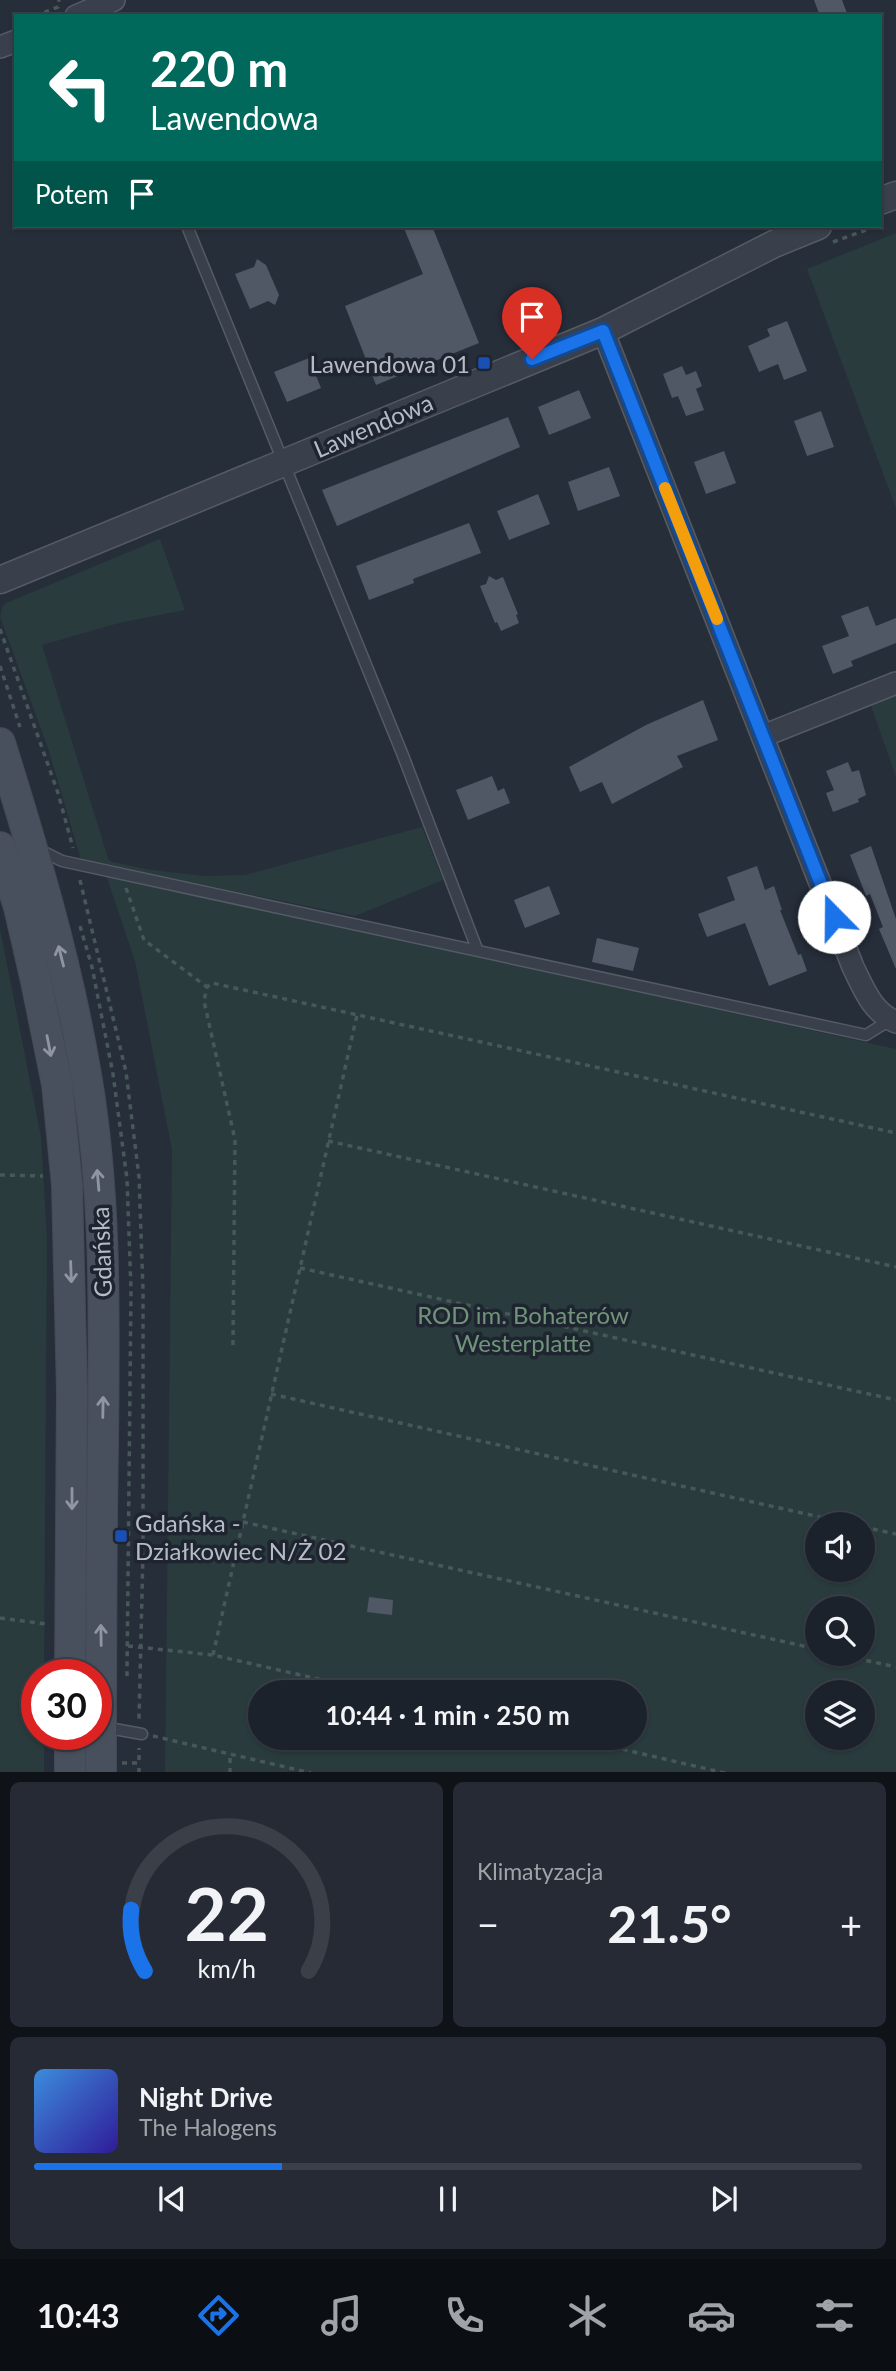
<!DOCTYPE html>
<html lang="pl">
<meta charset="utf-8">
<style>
:root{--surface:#1c222c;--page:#252a34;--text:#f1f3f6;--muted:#a0a4a9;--line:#3a3f48;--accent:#1a73e8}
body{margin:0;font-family:Lato,sans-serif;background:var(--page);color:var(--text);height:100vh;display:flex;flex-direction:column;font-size:26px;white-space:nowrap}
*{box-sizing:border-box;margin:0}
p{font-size:23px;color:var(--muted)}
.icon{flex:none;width:38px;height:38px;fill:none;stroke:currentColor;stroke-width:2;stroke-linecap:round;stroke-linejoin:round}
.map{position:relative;height:1772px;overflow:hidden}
.panel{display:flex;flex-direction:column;gap:10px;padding:10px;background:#0f1318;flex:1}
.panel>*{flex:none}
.guide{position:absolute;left:14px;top:14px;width:868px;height:214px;border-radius:0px;box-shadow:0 2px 5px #0004,0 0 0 2px var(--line);background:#00695c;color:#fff;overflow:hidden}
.controls{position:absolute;left:805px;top:1512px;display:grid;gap:14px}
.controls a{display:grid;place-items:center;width:70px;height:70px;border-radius:50%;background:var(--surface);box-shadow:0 2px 5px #0004,0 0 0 2px var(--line);font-size:35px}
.speed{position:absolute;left:21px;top:1659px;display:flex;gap:14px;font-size:35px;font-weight:700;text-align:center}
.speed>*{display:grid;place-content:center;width:91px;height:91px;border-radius:50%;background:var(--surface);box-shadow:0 2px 5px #0004,0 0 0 2px var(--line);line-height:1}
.speed .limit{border:10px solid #d22;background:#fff;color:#111}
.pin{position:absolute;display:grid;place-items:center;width:60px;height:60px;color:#fff;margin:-72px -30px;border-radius:50% 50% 50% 0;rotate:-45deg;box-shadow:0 0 7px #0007}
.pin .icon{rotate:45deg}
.me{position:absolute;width:77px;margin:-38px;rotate:338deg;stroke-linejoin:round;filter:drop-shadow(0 0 5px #0008)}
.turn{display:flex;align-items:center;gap:24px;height:147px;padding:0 21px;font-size:32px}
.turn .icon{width:91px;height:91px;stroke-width:2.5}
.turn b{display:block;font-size:49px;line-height:60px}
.then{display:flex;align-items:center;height:66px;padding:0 21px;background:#0003;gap:14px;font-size:26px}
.big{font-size:52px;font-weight:700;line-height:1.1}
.panel .card{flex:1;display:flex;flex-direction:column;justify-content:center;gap:10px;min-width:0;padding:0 24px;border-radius:10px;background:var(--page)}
.panel .dial{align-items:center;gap:0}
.dial svg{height:182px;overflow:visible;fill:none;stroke:var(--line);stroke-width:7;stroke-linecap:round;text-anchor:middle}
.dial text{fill:var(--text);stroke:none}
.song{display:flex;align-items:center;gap:21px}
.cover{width:84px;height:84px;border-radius:10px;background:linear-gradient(135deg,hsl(210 70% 55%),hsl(250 70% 35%))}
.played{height:7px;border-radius:4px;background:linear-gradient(90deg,var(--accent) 30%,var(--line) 30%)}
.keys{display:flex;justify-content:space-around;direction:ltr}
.heat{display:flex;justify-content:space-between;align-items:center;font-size:38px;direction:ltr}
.panel .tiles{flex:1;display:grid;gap:10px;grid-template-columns:1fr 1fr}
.card:last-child{grid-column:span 2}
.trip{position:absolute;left:248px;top:1680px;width:399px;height:70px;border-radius:35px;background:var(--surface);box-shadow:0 2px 5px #0004,0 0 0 2px var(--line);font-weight:700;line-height:70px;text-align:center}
.tabs{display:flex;height:112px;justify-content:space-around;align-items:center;background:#0b0e12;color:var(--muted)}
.tabs .icon{width:49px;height:49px}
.tabs .active{color:var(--accent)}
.tabs b{font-size:32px;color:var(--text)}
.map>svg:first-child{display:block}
.green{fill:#293b3c;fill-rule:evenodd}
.building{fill:#505865}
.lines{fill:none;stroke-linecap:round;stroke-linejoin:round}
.service-casing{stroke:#555b66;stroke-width:13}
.minor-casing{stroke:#555b66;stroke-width:24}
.tertiary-casing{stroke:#555b66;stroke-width:29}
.secondary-casing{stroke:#434954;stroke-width:32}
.path{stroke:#48585a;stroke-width:3.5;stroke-dasharray:5 5;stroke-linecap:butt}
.service{stroke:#3a404b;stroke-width:10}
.minor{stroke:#3a404b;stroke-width:21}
.tertiary{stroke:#3a404b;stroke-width:26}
.secondary{stroke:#49505d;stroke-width:30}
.oneway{stroke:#9096a1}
.route-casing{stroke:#114b97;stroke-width:18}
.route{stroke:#1a73e8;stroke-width:12}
.slow{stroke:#f59e0b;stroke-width:12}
.transit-dot{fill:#1a4fb4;stroke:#1f2530;stroke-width:2.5}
.labels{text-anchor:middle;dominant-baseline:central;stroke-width:7;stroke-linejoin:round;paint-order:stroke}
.poi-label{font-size:24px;fill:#b6bcc6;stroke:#1f2530;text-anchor:end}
.street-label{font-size:24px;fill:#b6bcc6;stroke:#1f2530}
.park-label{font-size:24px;fill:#709479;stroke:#1f2530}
</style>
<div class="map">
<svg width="896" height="1773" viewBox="0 0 896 1773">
<rect width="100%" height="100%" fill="#262e3a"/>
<g class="green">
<polygon points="896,233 896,508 807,269"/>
<polygon points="160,539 185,610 119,623 42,645 109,861 145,869 204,876 245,875 422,827 443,880 355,916 81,860 48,748 0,617 2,608 6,603"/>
<polygon points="896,683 896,777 867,694"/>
<path d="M106,875L896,1049V1772H165L172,1150L135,961ZM817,1524H863V1570H817ZM817,1608H863V1654H817ZM261,1692H635V1738H261ZM817,1692H863V1738H817Z"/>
<polygon points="0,929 41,1137 47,1238 44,1675 37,1675 37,1734 44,1734 44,1772 0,1772"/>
</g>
<g class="building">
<polygon points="814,0 842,0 848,16 820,16"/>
<polygon points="403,226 432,226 479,343 376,385 345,306 423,274"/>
<polygon points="257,259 266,265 279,295 275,305 268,301 250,309 235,274 254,267"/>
<polygon points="787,321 807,371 784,380 778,364 759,372 748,346 770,336 767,329"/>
<polygon points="309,358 321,388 287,402 274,372"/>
<polygon points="682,366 686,375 696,371 702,386 696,389 704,410 686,416 678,396 672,398 663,374"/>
<polygon points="579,390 591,418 549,435 538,407"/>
<polygon points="821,411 834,447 807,456 794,421"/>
<polygon points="508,417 520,447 337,526 322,490"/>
<polygon points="724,451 736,483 706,494 694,462"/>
<polygon points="609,467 620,496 578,511 568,482"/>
<polygon points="538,494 550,524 509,540 497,511"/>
<polygon points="469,523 481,553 413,579 414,583 369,600 356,566"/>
<polygon points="489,576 496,580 503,577 518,614 516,615 519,623 501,631 497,622 495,623 480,586 486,584"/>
<polygon points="868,606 876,626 896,618 896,643 851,661 853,666 833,674 822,646 849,636 841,616"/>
<polygon points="703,700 718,740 677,756 683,767 612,804 602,782 580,792 569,767 646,725"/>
<polygon points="848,762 852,772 859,770 866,795 858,799 859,802 833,812 826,793 834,790 826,771"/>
<polygon points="492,776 498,791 504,788 510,803 468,820 456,790"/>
<polygon points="871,846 896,919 896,969 879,929 883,927 870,894 866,896 850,855"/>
<polygon points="757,866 765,890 774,886 782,910 780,910 798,955 801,954 807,971 769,986 745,923 707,937 698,914 735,900 727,877"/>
<polygon points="549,886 560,914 525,928 514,900"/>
<polygon points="597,938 639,948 633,971 592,962"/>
<polygon points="369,1597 393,1600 392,1615 367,1612"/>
</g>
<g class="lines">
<g class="service-casing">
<g id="service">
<polyline points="187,226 402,753 477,949"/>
<polyline points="36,848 62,861 866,1035 890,1020"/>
<polyline points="103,1727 142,1734"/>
</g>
</g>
<g class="minor-casing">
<g id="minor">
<polyline points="76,16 114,0"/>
<polyline points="0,47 16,41"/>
<path d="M603,331L853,967C864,989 872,1012 896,1022"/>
<polyline points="763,736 896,683"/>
</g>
</g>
<g class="tertiary-casing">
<g id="tertiary">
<polyline points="880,201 896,195"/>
<polyline points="0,580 603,331 774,244 818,226"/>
</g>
</g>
<g class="secondary-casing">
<g id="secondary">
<path d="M0,743C34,852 67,962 86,1075C107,1197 104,1322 103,1445C101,1554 101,1663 101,1773"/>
<polyline points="0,847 19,907 36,981 57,1084 67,1185 72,1392 70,1675"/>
<polyline points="70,1773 70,1734"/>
</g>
</g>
<g class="path">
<polyline points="35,16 58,7 59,0"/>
<polyline points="833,242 877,226"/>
<polyline points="0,629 58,793 73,848"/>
<polyline points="0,666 20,727"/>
<polyline points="80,880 126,1072 139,1177 143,1289 143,1552 139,1720"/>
<polyline points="126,888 144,940 207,987"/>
<polyline points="80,926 92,967 113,1074 127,1179 131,1290 127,1676"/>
<polyline points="328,1141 896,1267"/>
<polyline points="0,1175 43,1176"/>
<polyline points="300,1268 896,1400"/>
<polyline points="233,1345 235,1140 204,1001 207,987 212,983 896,1133"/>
<polyline points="271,1394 851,1524"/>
<polyline points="243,1522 817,1649"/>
<polyline points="863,1527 896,1534"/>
<polyline points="0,1618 46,1624"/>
<polyline points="128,1646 213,1655 375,1692"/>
<polyline points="837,1654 896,1667"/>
<polyline points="213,1655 357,1015"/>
<polyline points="153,1736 311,1773"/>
<polyline points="574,1738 725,1773"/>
<polyline points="122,1763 139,1763 139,1748"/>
<polyline points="139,1773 139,1763"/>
<polyline points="230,1773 230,1755"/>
</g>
<use href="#service" class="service"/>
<use href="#minor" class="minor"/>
<use href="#tertiary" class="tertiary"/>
<use href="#secondary" class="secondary"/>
</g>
<defs><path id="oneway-shaft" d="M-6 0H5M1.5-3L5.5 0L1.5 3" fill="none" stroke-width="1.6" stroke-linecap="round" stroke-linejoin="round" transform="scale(1.75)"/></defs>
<g class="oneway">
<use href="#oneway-shaft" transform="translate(61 956) rotate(-104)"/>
<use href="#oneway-shaft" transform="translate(49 1046) rotate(79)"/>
<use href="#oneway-shaft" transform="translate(98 1180) rotate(-95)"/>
<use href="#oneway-shaft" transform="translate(71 1272) rotate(88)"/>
<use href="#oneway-shaft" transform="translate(103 1407) rotate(-89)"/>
<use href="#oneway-shaft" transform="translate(72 1499) rotate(90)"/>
<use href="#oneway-shaft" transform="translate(101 1635) rotate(-91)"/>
</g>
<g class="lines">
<g class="route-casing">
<polyline id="route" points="532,359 603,331 834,917"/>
</g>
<use href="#route" class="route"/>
<polyline class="slow" points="665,488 717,619"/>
</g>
<g class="transit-dot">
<rect x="477" y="356" width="14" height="14" rx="3.5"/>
<rect x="114" y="1529" width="14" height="14" rx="3.5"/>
</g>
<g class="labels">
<g class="poi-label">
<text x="470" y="363">Lawendowa 01</text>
<text x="135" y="1522" text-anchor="start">Gdańska -<tspan x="135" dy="28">Działkowiec N/Ż 02</tspan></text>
</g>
<g class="street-label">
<text transform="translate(373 425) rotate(-23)">Lawendowa</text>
<text transform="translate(101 1252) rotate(-92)">Gdańska</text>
</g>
<g class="park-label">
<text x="523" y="1314">ROD im. Bohaterów<tspan x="523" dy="28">Westerplatte</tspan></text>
</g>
</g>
</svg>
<div class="controls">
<a><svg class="icon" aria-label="sound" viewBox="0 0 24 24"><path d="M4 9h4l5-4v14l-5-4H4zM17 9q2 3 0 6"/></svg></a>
<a><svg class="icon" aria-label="search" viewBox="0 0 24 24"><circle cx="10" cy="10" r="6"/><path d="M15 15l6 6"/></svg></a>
<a><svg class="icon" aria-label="layers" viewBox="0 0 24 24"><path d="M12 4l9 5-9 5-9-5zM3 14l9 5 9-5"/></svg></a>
</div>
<div class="speed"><div class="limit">30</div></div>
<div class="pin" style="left:532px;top:359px;background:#d93025"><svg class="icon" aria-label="arrive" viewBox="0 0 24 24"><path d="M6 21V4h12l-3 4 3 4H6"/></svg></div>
<svg class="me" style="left:834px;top:917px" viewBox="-20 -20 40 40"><circle r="19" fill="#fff"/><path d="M0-13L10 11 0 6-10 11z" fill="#1a73e8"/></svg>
<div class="trip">10:44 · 1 min · 250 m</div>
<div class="guide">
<div class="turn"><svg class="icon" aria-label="left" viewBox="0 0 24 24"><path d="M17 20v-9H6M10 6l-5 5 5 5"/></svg><div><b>220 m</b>Lawendowa</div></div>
<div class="then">Potem<svg class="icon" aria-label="arrive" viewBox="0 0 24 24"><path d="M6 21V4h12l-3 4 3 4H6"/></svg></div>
</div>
</div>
<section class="panel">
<div class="tiles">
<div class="card dial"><svg viewBox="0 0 100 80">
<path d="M14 69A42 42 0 1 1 86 69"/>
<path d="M14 69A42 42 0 0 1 8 42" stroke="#1a73e8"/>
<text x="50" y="56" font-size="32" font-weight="700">22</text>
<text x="50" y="72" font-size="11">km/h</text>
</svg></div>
<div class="card"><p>Klimatyzacja</p>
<div class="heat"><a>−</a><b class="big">21.5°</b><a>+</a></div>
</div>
<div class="card">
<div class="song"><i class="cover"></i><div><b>Night Drive</b><p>The Halogens</p></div></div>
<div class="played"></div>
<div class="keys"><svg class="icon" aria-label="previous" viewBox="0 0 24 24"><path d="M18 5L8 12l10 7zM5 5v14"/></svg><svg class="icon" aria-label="pause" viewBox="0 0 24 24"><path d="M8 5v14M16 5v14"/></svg><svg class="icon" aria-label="next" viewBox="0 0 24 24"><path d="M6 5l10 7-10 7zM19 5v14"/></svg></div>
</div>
</div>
</section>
<nav class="tabs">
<b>10:43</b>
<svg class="icon active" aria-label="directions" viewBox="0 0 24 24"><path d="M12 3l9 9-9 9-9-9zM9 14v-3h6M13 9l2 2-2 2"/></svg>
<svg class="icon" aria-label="music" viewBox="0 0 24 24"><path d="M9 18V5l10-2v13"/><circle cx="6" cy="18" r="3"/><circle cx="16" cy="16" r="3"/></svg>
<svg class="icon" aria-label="phone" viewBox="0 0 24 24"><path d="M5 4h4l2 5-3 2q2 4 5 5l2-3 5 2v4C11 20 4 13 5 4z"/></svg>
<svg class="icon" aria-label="climate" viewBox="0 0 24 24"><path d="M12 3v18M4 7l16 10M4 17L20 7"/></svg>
<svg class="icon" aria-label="car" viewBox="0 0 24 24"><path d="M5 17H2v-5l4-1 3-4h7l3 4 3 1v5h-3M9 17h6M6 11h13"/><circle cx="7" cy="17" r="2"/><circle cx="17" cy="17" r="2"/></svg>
<svg class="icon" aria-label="filters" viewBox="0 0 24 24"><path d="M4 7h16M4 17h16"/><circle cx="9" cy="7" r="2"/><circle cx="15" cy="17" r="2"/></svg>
</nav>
